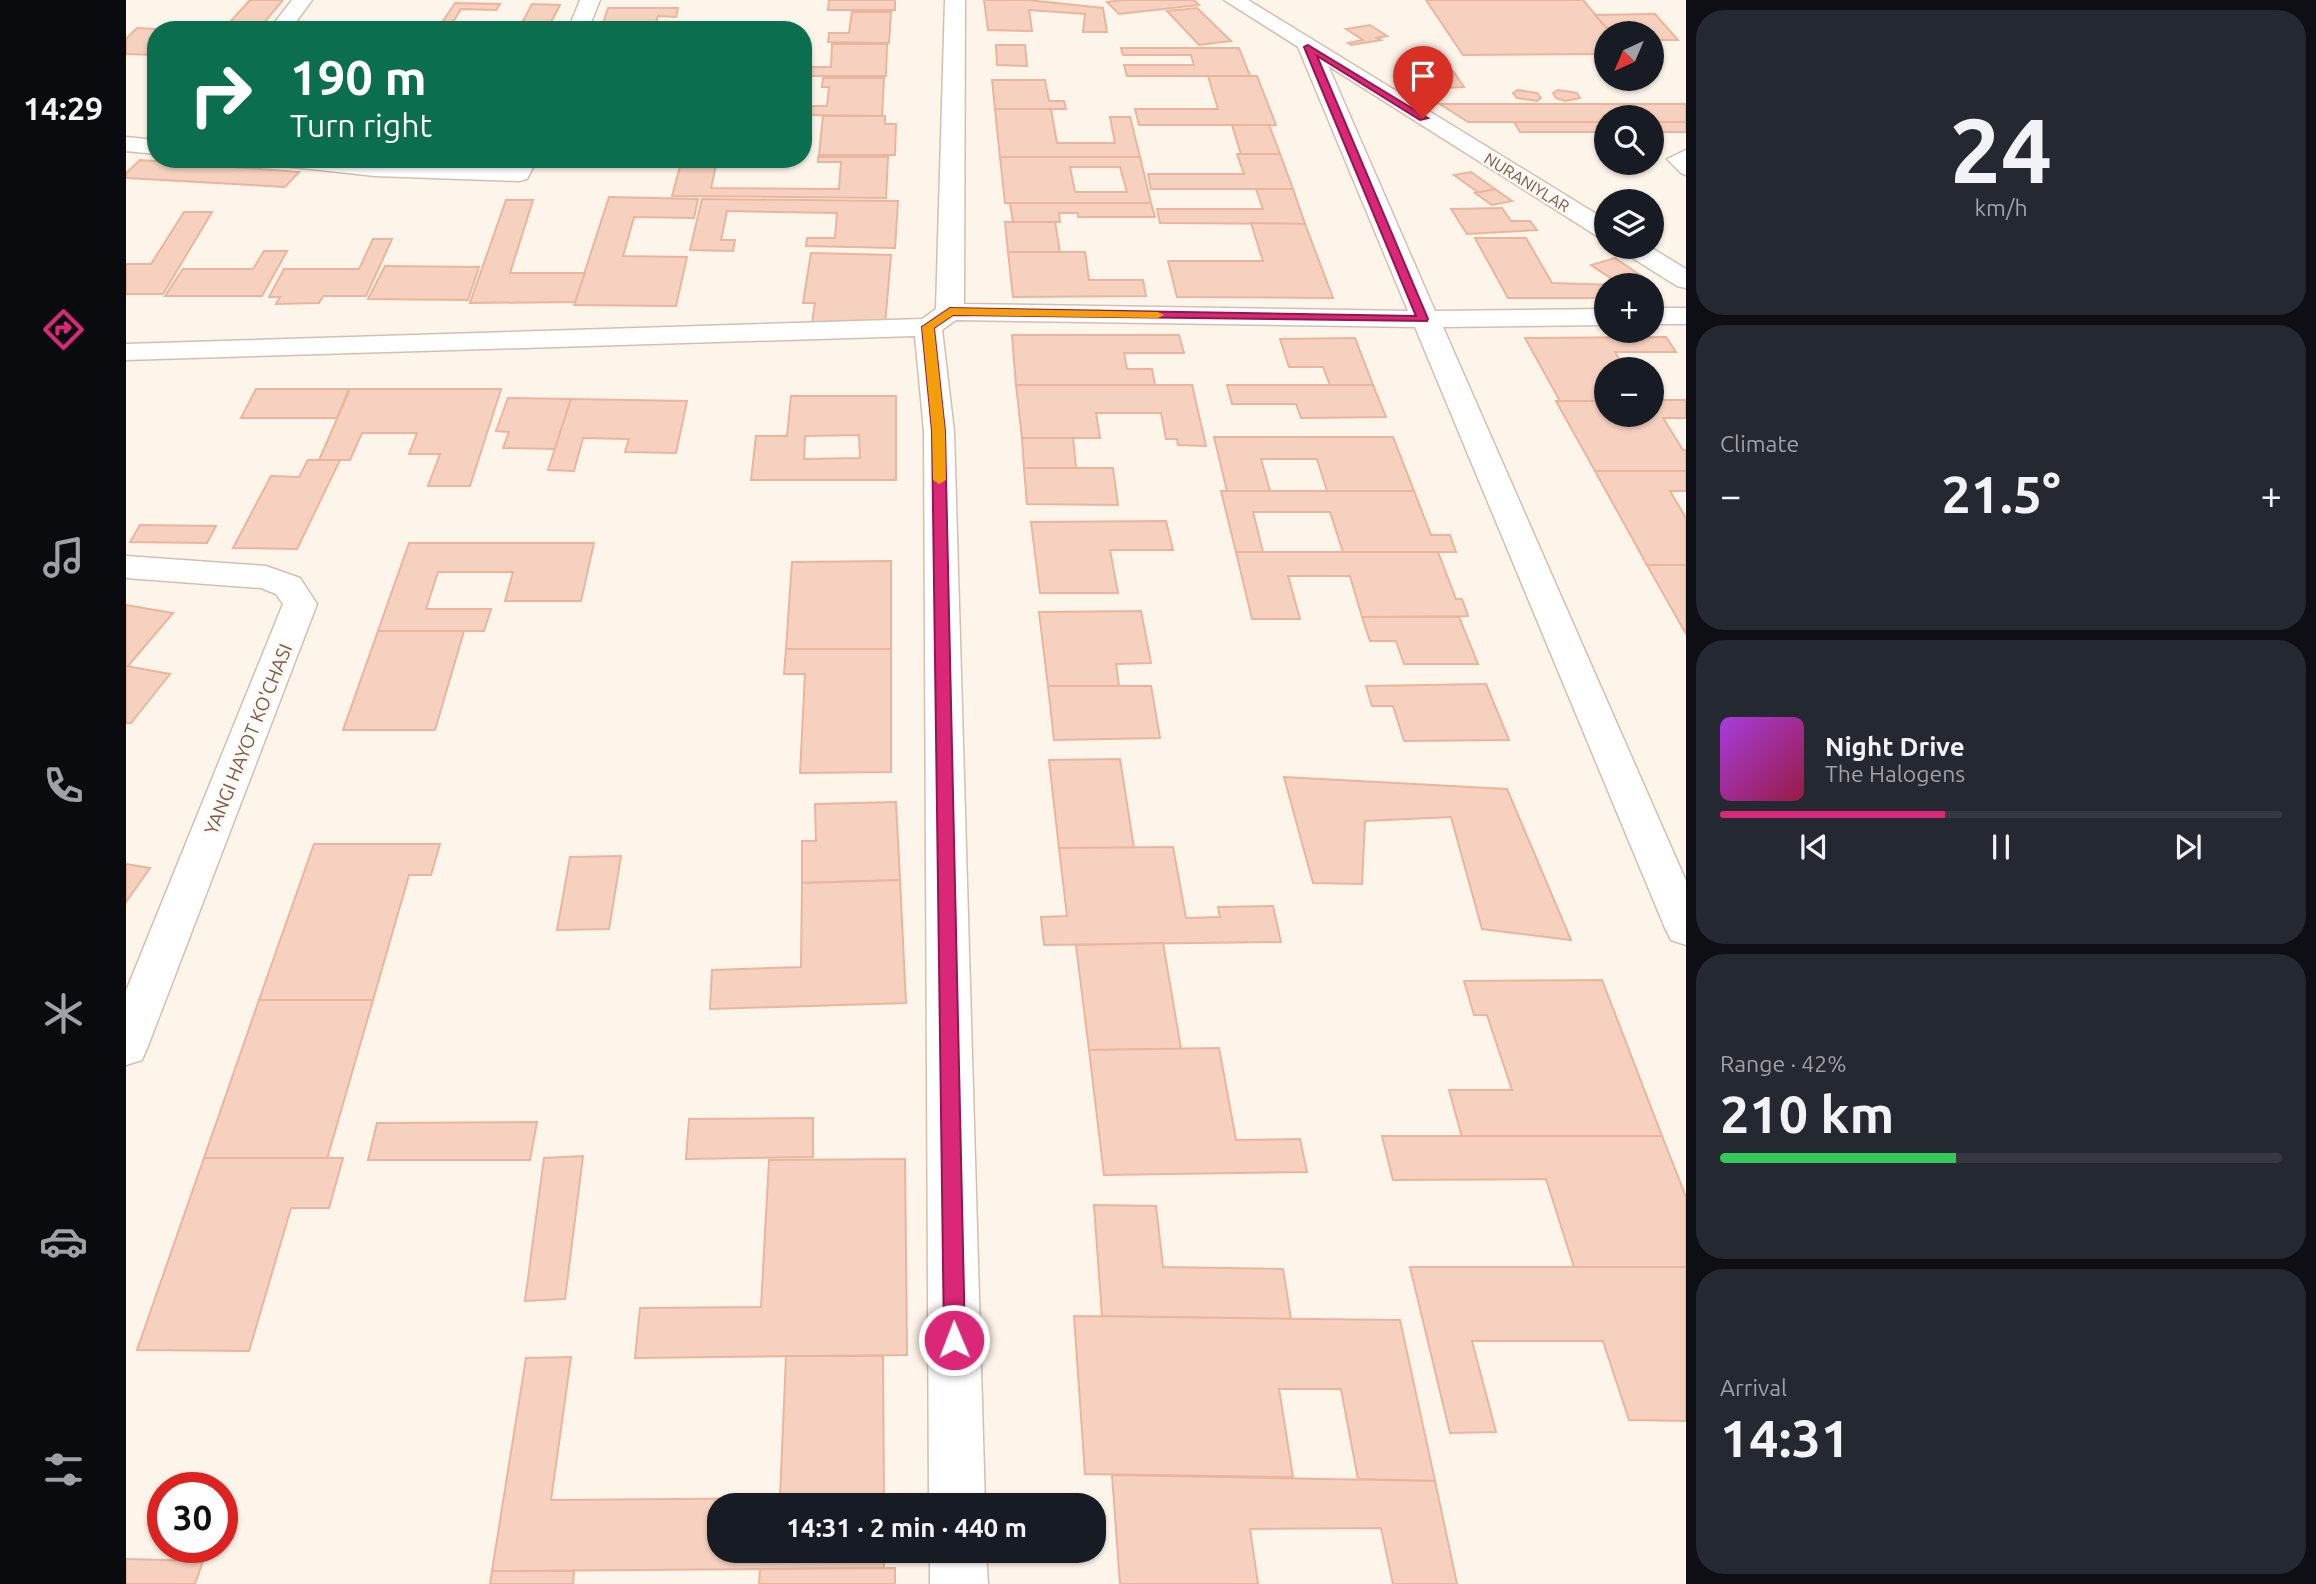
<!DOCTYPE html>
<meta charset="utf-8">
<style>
:root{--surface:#171b24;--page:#242831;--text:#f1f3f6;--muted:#9ea1a6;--line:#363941;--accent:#db2777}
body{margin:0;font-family:Ubuntu,sans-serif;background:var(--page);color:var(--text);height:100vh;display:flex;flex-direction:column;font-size:26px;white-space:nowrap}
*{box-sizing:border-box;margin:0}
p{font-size:23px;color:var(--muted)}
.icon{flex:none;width:38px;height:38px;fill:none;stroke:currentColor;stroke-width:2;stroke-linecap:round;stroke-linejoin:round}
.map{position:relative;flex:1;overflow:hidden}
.side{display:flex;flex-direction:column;gap:10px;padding:10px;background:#0d0f14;width:630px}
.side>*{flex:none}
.guide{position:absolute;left:21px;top:21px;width:665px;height:147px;border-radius:28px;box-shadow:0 2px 5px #0004;background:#0b6e4f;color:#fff;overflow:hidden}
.needle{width:46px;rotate:224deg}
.controls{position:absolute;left:1468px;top:21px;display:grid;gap:14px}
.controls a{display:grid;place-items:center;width:70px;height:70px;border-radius:50%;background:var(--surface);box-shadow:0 2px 5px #0004;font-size:35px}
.speed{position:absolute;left:21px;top:1472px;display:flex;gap:14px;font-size:35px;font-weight:700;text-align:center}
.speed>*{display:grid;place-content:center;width:91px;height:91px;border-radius:50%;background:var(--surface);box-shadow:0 2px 5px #0004;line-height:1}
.speed .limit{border:10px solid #d22;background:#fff;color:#111}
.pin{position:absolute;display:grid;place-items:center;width:60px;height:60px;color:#fff;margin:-72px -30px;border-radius:50% 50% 50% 0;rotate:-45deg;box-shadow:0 0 7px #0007}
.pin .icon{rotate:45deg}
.me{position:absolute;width:77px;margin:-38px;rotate:359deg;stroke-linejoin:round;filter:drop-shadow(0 0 5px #0008)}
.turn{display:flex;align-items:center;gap:24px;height:147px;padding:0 28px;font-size:32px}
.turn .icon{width:91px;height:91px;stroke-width:2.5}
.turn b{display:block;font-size:49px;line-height:60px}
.big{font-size:52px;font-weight:600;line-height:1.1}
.side .card{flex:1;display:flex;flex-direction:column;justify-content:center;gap:10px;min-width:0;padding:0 24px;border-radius:28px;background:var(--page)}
.side .dial{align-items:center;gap:0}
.dial b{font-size:91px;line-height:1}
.song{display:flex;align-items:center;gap:21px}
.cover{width:84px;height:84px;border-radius:10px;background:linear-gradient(135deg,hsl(280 70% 55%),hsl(340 70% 35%))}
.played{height:7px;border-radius:4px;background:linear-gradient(90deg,var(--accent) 40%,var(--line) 40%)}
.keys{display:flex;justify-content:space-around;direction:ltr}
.heat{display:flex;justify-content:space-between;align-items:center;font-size:38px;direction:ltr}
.charge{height:10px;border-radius:5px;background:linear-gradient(90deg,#34c759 42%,var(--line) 0)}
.trip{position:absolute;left:581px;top:1493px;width:399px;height:70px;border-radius:28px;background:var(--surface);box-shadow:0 2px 5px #0004;font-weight:600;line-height:70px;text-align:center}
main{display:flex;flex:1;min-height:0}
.tab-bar{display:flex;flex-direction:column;width:126px;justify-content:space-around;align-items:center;background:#090b0e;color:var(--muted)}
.tab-bar .icon{width:49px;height:49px}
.tab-bar .current{color:var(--accent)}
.tab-bar b{font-size:32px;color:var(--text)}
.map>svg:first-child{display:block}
.building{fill:#f7d1bf;stroke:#ebb59d;stroke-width:2;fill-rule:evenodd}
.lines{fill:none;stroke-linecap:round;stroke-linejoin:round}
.service-casing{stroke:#d5beb0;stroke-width:3}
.minor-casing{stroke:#d5beb0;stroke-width:3}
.secondary-casing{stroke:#d9bdad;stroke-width:3}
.service{fill:#fff;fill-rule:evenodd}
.minor{fill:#fff;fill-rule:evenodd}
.secondary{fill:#fff;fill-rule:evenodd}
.route{fill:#db2777;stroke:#8e194d;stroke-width:2}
.slow{fill:#f59e0b}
.labels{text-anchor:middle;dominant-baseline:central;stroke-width:5;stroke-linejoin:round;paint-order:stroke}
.far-street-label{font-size:16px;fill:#7d5849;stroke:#fff9f3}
.street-label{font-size:19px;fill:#7d5849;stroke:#fff9f3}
</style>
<main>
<nav class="tab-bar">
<b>14:29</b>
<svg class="icon current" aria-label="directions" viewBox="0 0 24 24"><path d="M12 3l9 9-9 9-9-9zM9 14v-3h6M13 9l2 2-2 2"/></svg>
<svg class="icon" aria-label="music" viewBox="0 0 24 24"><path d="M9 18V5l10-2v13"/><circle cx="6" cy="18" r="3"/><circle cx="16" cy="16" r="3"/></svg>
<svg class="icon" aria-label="phone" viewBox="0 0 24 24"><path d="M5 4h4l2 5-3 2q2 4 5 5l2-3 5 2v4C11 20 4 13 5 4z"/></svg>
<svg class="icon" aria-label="climate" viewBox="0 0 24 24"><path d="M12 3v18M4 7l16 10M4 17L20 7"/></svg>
<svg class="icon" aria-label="car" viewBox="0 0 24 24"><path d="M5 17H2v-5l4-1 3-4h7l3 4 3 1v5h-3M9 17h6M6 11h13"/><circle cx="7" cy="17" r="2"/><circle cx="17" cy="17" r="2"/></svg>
<svg class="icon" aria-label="filters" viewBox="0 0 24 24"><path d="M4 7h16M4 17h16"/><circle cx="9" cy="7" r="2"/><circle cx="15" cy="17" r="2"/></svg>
</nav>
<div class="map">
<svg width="1560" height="1584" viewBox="0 0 1560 1584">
<rect width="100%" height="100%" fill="#fef5ea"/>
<g class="building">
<polygon points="124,0 157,0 137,24 103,23"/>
<polygon points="703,0 769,0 769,10 702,10"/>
<polygon points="858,0 902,0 977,8 981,32 957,32 959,14 903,10 906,31 862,30"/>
<polygon points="997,0 1068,0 1073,5 993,14 981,2"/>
<polygon points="1300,0 1457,0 1485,33 1480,33 1480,54 1337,55"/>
<polygon points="329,3 374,4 370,10 335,9 327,22 396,23 406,4 434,5 421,30 311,30"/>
<polygon points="482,8 552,8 550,17 532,16 528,30 475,30"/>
<polygon points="1071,8 1105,41 1073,45 1041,11"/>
<polygon points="726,12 765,12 763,43 702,42 703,33 723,33"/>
<polygon points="1529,14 1552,40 1526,40 1526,33 1485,33 1469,15"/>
<polygon points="102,25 135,26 132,30 98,30"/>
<polygon points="1244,25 1261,36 1251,38 1255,40 1225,45 1222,43 1237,40 1220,29"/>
<polygon points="11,28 47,30 30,30 30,55 0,54 0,39"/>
<polygon points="706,44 761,44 760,76 677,76 677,67 705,67"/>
<polygon points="870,45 899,45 901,66 871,65"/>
<polygon points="995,48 1113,48 1124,76 1001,76 998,65 1068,65 1065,55 997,55"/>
<polygon points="1305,71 1327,71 1338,87 1316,88"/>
<polygon points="1082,76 1131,76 1150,125 1013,125 1009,109 1092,109"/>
<polygon points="697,78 758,78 756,116 677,115 677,106 701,106 703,87 696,87"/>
<polygon points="866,80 919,80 923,101 938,101 940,109 869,109"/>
<polygon points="1392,90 1411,93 1415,98 1411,101 1391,98 1387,93"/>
<polygon points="1432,90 1451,93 1454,98 1439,101 1430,98 1427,93"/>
<polygon points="1314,104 1560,104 1560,122 1526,122 1526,117 1480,117 1480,122 1342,122"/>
<polygon points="869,109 925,109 931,143 989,143 984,117 1004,117 1014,157 874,157"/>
<polygon points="697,116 759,116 759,124 770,124 769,155 693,155"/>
<polygon points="1388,122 1480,122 1480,132 1394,132"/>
<rect x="1526" y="122" width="34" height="10"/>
<polygon points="1106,125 1143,125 1154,154 1115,154"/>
<polygon points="1111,154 1154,154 1167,189 1025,189 1022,174 1118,174"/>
<polygon points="692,157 762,157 760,198 546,196 556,159 658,159 657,166 590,165 585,188 713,189 715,162 692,162"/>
<path d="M874,157H1014L1025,203H879ZM944,167H994L1001,192H949Z"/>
<polygon points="14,160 173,172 159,187 0,178 0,173"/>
<polygon points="1345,172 1369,189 1353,193 1328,175"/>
<polygon points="1130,189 1167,189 1179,224 1034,223 1031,209 1137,209"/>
<polygon points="1369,189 1386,201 1366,205 1349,193"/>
<polygon points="483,197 572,199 568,218 508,217 497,256 561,257 550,306 448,305"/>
<polygon points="576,199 772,201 769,248 680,246 681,238 709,238 711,213 601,211 595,240 609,240 607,251 564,250"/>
<polygon points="380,200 407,200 384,273 459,273 449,302 344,303"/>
<polygon points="884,203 1025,203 1029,217 952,217 952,213 933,213 934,222 887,222"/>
<polygon points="1376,208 1385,221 1404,221 1411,230 1341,234 1325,209"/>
<polygon points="58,212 86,212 37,294 0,294 0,264 25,264"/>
<polygon points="879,222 929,222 934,252 882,252"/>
<polygon points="1125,223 1179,224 1207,298 1051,297 1042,261 1137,261"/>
<polygon points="1349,238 1400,238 1426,283 1491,285 1480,285 1480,298 1382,298"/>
<polygon points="247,239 266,239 240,296 197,296 193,303 150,304 154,297 143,297 158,269 233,269"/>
<polygon points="138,251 161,251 136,296 39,296 57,269 127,269"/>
<polygon points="882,252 959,252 963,280 1017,280 1020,296 887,297"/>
<polygon points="685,253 765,255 759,325 686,323 689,303 677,303"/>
<polygon points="1489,258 1520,279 1495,285 1465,265"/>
<polygon points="259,266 353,267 342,300 242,299"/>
<polygon points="886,335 1053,335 1058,353 998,353 1001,369 1026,369 1029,385 890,385"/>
<polygon points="1540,337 1550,352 1489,352 1499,369 1480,369 1480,401 1434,401 1399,338"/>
<polygon points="1229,338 1247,385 1204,385 1197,367 1163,367 1154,339"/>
<polygon points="890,385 1066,385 1080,446 1052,445 1051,439 1040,439 1035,413 970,413 974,438 896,438"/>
<polygon points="1101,385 1247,385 1260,417 1175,418 1170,404 1106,404"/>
<polygon points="130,389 223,389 211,418 115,418"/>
<polygon points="224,389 375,389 344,486 302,486 314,454 283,454 291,433 236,433 224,460 193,460"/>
<path d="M665,396H770V480H625L630,436H661ZM733,435L734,458L678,459L679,436Z"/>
<polygon points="382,398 445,399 429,449 377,448 383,432 370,431"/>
<polygon points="445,399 561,401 550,453 499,452 503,439 457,438 448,471 422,470"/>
<polygon points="1526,400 1560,400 1560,418 1537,418 1557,450 1560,450 1560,471 1469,471 1430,401 1480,401 1480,415 1526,415"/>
<polygon points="1088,437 1267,437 1288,491 1201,491 1191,459 1135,459 1144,491 1101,491"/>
<polygon points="896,438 947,438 950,468 898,468"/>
<polygon points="182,460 214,460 171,549 107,548 145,476 173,477"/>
<polygon points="898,468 987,468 992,505 901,504"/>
<polygon points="1469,471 1560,471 1560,491 1544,491 1560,518 1560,565 1521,565"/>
<polygon points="1095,491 1288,491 1305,535 1324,535 1330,552 1217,552 1204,512 1127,512 1137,552 1110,552"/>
<polygon points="1040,521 1047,550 984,550 992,593 914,593 905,522"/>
<polygon points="14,525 90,526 81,543 4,542"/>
<polygon points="283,543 468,543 455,601 379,601 387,572 312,572 300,609 365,609 358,631 252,631"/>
<polygon points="1110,552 1312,552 1330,599 1336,599 1342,616 1236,617 1224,576 1162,576 1174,619 1126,619"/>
<polygon points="765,561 765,649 660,649 666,562"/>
<polygon points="1521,565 1560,565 1560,634"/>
<polygon points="0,605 47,613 2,666 0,666"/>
<polygon points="1015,611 1025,663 990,664 993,686 922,686 913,612"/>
<polygon points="1236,617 1333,617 1352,664 1278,664 1270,641 1244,641"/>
<polygon points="252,631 338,631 309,730 217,730"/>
<polygon points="660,649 765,649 765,772 674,773 679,674 658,674"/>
<polygon points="0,666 44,674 5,723 0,723"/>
<polygon points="1360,684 1383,740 1278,741 1267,706 1246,706 1240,686"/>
<polygon points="922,686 1025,686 1034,738 928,740"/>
<polygon points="994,759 1008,848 933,848 923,760"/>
<polygon points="1158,777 1381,789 1445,940 1356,929 1325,817 1239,821 1236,884 1187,883"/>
<polygon points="770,802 774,880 676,883 676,841 690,841 689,804"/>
<polygon points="188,844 314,844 305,875 283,875 247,1000 133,1000"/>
<polygon points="1047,847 1060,918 1094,917 1092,907 1147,906 1155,942 918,945 915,917 941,916 933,848"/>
<polygon points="495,856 483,929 431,930 444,857"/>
<polygon points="0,864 24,868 0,902"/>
<polygon points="774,880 780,1003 584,1009 586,970 675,967 676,883"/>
<polygon points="1037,943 1055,1049 963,1050 950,945"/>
<polygon points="1476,980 1536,1136 1336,1137 1323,1090 1386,1090 1361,1015 1348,1015 1338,981"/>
<polygon points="133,1000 247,1000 201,1159 78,1158"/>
<polygon points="1093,1048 1110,1140 1174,1139 1181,1172 978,1175 963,1050"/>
<polygon points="687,1118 687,1157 560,1159 563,1119"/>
<polygon points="411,1122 404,1160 242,1160 251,1123"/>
<polygon points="1256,1136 1536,1136 1560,1197 1560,1267 1448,1267 1420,1179 1267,1180"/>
<polygon points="457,1156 439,1299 399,1301 418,1158"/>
<polygon points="78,1158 217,1158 203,1208 165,1208 123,1351 11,1350"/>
<polygon points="779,1159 781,1355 509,1358 514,1308 635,1307 643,1160"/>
<polygon points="968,1205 1030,1206 1037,1267 1157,1269 1165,1319 976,1316"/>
<polygon points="1284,1267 1560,1267 1560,1421 1503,1420 1477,1341 1346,1341 1370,1432 1324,1433"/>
<polygon points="948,1316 1274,1320 1309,1481 1232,1479 1215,1389 1153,1389 1167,1477 959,1474"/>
<polygon points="660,1356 757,1356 758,1505 593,1505 593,1550 758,1550 758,1568 366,1571 400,1358 445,1357 425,1500 654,1498"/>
<polygon points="986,1475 1309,1481 1331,1584 1267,1584 1255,1528 1124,1529 1132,1584 994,1584"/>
<polygon points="0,1559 77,1561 69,1584 0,1584"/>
<polygon points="769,1568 769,1584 633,1584 634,1569"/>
<polygon points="366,1571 448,1571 447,1584 364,1584"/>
</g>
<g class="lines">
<g class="service-casing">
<polygon id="service" points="1560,150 1560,175 1555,173 1541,159"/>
</g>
<g class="minor-casing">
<g id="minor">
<polygon points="166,0 186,0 164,30 143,30"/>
<polygon points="454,0 474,0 462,30 442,30"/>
<polygon points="819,0 839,0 838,304 1282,311 1172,47 1176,43 1190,43 1194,47 1309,311 1480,309 1480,325 1317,327 1560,881 1560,945 1545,940 1539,928 1289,327 830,320 816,330 828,431 859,1505 803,1505 798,431 789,336 0,360 0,344 796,319 810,309"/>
<polygon points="0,137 30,140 30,154 0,151"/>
<polygon points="145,159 225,159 384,166 387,159 411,159 401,179 393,181 249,176 157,166 149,164"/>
<rect x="1526" y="308" width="34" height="16"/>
<polygon points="0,556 140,566 174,578 191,604 22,1046 16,1060 0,1065 0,991 157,604 150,594 135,588 0,578"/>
<polygon points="804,1550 860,1550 862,1584 804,1584"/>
</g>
</g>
<g class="secondary-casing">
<g id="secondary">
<polygon points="1098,0 1122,0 1480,220 1480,238 1471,236"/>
<polygon points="1493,247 1524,247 1560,269 1560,288 1551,286 1497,252"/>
</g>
</g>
<use href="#service" class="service"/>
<use href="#minor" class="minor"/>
<use href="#secondary" class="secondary"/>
</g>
<polygon class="route" points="1182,45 1302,118 1294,120 1191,56 1302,319 1301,321 827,315 808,328 819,431 839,1340 836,1347 828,1350 821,1347 818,1340 806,431 796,327 824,308 1290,316 1178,47"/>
<polygon class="slow" points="824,308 1032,312 1038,315 1032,318 827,315 808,328 819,431 820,480 813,484 807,480 806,431 796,327"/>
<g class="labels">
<g class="far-street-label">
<text transform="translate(1401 182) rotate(32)">NURANIYLAR</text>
</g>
<g class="street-label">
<text transform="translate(122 739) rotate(-68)">YANGI HAYOT KO'CHASI</text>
</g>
</g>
</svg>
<div class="controls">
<a><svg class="needle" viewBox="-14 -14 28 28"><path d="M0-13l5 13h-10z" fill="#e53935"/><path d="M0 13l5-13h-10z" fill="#9ea1a6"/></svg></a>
<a><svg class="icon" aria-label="search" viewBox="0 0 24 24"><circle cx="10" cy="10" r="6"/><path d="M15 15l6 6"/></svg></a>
<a><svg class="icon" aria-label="layers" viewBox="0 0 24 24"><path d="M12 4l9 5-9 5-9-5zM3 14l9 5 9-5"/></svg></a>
<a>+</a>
<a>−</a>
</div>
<div class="speed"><div class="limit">30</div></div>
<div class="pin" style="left:1297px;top:118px;background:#d93025"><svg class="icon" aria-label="arrive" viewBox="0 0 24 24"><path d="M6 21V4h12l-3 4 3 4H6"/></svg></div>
<svg class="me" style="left:828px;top:1340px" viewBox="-20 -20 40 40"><circle r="17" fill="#db2777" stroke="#fff" stroke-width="3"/><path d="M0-11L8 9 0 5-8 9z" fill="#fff"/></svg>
<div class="trip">14:31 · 2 min · 440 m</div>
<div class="guide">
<div class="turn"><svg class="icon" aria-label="right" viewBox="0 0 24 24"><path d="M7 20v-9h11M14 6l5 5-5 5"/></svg><div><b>190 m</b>Turn right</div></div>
</div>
</div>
<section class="side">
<div class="card dial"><b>24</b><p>km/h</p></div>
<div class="card"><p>Climate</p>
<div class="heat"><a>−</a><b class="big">21.5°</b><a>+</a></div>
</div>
<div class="card">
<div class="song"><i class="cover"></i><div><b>Night Drive</b><p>The Halogens</p></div></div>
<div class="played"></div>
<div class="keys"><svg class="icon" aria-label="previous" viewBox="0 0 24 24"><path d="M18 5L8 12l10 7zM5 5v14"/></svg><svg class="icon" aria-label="pause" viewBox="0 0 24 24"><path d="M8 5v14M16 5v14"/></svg><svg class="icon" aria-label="next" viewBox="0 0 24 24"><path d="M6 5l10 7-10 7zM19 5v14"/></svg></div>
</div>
<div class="card"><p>Range · 42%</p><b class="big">210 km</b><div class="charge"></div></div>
<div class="card"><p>Arrival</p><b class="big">14:31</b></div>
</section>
</main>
